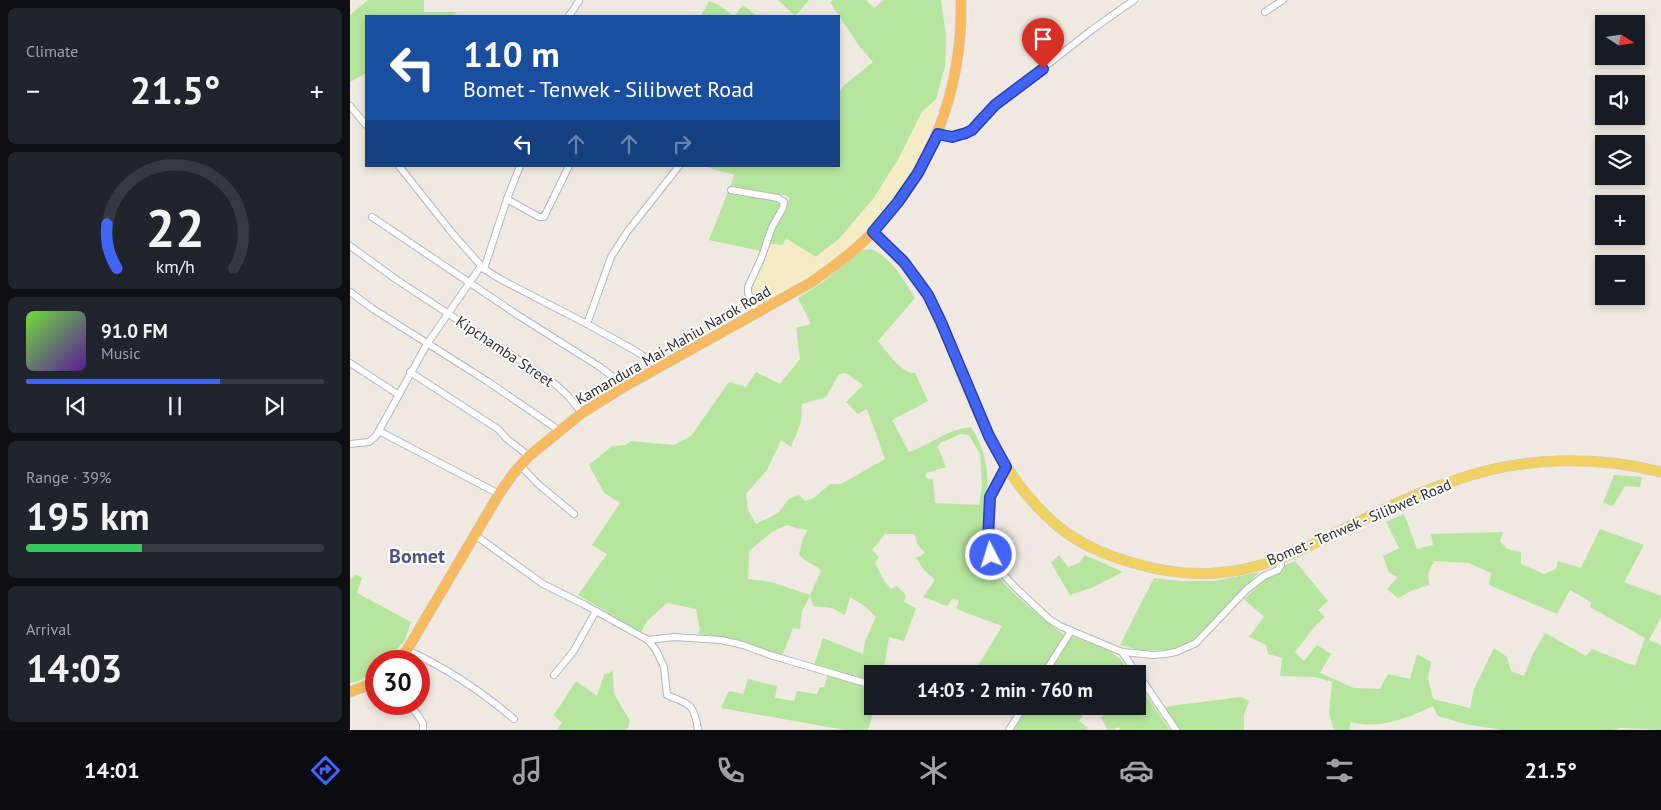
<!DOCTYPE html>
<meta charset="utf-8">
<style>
:root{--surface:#171b24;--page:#20242c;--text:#f1f3f6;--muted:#9ea1a6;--line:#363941;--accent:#4264fb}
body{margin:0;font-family:"PT Sans",sans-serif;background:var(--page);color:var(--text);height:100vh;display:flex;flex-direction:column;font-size:19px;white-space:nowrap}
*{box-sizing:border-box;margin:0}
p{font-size:16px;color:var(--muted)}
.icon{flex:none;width:28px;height:28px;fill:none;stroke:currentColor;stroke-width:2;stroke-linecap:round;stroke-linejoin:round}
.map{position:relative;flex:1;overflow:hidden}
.side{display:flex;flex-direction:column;gap:8px;padding:8px;background:#0d0f14;width:350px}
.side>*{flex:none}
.top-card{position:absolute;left:15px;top:15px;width:475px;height:152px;border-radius:0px;box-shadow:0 2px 8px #0003;background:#1a4fa0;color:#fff;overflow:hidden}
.needle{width:32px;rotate:102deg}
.fabs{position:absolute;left:1245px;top:15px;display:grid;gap:10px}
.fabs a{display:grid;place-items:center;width:50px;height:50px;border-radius:0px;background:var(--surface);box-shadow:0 2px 8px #0003;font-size:25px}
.speed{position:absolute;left:15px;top:650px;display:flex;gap:10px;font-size:25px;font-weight:700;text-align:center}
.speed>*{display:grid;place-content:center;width:65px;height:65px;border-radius:50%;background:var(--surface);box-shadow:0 2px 8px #0003;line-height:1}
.speed .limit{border:8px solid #d22;background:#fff;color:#111}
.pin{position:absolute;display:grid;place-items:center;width:42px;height:42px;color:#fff;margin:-51px -21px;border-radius:50% 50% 50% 0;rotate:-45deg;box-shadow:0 0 5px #0007}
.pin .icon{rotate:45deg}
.me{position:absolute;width:55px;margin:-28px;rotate:355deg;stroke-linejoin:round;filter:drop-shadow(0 0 4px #0008)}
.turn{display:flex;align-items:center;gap:18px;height:105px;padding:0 15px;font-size:22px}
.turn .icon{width:65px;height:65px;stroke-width:2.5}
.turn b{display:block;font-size:35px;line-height:42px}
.lanes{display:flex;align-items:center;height:48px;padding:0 15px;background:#0003;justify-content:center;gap:25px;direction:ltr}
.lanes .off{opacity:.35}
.big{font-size:38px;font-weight:600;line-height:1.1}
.side .widget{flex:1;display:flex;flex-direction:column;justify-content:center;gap:8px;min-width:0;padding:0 18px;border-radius:8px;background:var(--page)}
.side .dial{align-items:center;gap:0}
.dial svg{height:130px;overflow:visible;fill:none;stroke:var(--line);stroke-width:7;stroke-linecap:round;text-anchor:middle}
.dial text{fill:var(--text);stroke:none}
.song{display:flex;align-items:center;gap:15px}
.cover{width:60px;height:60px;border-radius:8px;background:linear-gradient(135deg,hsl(100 70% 55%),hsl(270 70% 35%))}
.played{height:5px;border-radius:2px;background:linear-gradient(90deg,var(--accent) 65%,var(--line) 65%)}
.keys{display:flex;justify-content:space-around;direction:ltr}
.heat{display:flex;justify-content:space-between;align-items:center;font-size:28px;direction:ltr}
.charge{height:8px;border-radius:4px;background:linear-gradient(90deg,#34c759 39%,var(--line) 0)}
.trip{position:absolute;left:514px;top:665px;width:282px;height:50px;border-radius:0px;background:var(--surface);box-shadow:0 2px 8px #0003;font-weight:600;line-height:50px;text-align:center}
.dock{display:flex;height:80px;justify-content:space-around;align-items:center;background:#090b0e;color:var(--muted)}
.dock .icon{width:35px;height:35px}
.dock .on{color:var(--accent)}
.dock b{font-size:22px;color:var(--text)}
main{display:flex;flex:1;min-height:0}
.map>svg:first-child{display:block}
.green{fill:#b6e59e;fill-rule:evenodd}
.sand{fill:#f3ecc5}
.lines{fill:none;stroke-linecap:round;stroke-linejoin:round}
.minor-casing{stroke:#b4b7c1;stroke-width:8}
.primary-casing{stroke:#c9c9c9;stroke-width:11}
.trunk-casing{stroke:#c9c9c9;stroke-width:11}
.minor{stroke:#fff;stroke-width:6}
.primary{stroke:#f2d163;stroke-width:10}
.trunk{stroke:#f8ba60;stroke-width:10}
.route-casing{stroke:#2b41a3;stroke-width:12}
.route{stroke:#4264fb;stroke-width:9}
.labels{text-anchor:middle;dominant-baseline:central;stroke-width:4;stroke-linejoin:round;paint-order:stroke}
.street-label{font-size:15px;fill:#2e2e2e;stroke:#fff}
.district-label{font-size:20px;font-weight:bold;fill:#4d5680;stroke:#fff}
</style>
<main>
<section class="side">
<div class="widget"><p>Climate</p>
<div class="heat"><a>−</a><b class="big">21.5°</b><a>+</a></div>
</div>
<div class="widget dial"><svg viewBox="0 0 100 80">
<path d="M14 69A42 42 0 1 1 86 69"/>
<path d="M14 69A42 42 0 0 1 8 42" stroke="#4264fb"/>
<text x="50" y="56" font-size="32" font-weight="700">22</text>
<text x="50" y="72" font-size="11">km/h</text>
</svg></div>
<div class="widget">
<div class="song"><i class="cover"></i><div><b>91.0 FM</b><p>Music</p></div></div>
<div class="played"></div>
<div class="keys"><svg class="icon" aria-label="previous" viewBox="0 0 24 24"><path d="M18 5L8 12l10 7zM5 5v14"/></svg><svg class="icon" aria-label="pause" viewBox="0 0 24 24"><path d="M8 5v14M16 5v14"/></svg><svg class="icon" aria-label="next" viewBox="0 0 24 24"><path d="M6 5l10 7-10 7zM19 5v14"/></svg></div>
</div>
<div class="widget"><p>Range · 39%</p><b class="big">195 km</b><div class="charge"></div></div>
<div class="widget"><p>Arrival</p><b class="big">14:03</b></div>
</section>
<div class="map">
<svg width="1311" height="730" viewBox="0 0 1311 730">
<rect width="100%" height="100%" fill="#efe9e1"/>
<g class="green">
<polygon points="18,0 74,0 74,12 106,12 105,16 16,16 16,73 0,82 0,15"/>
<polygon points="428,0 459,0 445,16"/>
<path d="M483,0H516L524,8L534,0H591L596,36L595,66L586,99L572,112L549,158L524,198L489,239L466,257L437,239L433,245L420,244C424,228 434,214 440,198L435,195L380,187L384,175L353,166H489V94L493,86L523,62L509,46L480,2Z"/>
<polygon points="359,1 369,5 384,16 393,5 407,16 351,16"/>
<polygon points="378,192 429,200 431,203 430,207 411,251 359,240"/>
<path d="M521,249C542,258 553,279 565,298L528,341C537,351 550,373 565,373L578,401L542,420L559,452C581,444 597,430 621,427C637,452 640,476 636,505C634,521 628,538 634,554C642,580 692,618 714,635L690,674H652L628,666L652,626L606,609L609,601L603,598L597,606L573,597L585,580L574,570L566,558L575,553L567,544L565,534H535L522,550L529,557L525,563L535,582L541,589L547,586L556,595L554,602L566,608L554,641L539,637L533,674H522V683L464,665L473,638L513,654L515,641L526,617L515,606L500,597L495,615L482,608L463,606L460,596L452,611L450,629L443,628L432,656L372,638L348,634L350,630L346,609L317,603L297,621L291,632L228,595L257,554L242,545L270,503L254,493L239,465L262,446L276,445L281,441L324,445L341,436L379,382L396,387L406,372L430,384L450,359L446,328L461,324L448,298L473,282L512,250ZM496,373L513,385L496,402L508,414L517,409L535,459L491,484H480L464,498L455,501L449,495L439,499L428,513L406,524L398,510L396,494L417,470L431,440L441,447L451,422L452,404L476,397L489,374ZM611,434L619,435L630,454L632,485L629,505L585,503L583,479L576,478V473L596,467L588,447L590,443ZM437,525L446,528L458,530L453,538L449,554C454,563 465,563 471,571L460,595L421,582L398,579L399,551L422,532Z"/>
<polygon points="1264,475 1292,477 1290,487 1275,486 1263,506 1253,503"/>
<path d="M1054,514L1067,549L1083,545L1081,534L1153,532L1150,541L1157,549L1171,552V564L1194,574L1206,569L1208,561L1231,568L1250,529L1294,545L1274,582L1311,596V617L1299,640L1311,645V730L1271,728L1263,730H1152L1115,724L1088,716L1083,706C1058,718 1029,730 1001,722L999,730H984L979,714L982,682L965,677L930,676L932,658L918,654L916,645L899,637L914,617L894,599L914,580L930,573L936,565L945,561L978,601L968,610L975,617L966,625L945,652L954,661L967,645L981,654L970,673L1004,688L1030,689L1038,674L1060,679L1067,654L1081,662L1078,678L1083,699L1120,708L1124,689L1144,648L1157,657L1161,671L1174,676L1183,654L1195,633L1236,656L1242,649L1285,666L1295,638L1240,607L1241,602L1220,590L1207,614L1139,585L1141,573L1119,563L1084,561L1078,574L1079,585L1061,591L1048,598L1037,589L1048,577L1039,573L1033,556L1049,548L1036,522Z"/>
<polygon points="709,555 718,567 729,563 735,555 773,572 741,588 720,595 701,563"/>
<polygon points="909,572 855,631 839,644 817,650 789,650 770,645 804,578 831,581 865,581"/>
<polygon points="6,574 12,578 7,593 61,622 55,640 36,661 26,661 26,670 7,682 0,683 0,580"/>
<polygon points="722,636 760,651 770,659 781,674 698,674"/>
<polygon points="263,671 264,694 280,721 277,730 207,730 212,723 204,715 226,681 247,696 254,675"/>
<polygon points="478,674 522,687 522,706 525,706 518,730 495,730 371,708 379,691 393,694 398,679 427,686 425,698 444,701 447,691 467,694 470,687 474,687"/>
<polygon points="788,683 820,730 771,730 768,727 764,730 758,730 751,718 756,711 752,706 788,706"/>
<polygon points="891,697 899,701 894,715 894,730 829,730 813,707"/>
<polygon points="678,706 739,706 729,721 738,728 736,730 664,730"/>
</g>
<polygon class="sand" points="586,99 581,133 568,160 552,188 531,217 505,243 464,276 410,308 401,290 418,252 420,244 433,245 436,239 466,257 489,239 524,198 549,158 572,112"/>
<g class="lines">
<g class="minor-casing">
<g id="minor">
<polyline points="915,12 933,0"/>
<polyline points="219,16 229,1"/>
<polyline points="0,106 16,125"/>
<path d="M588,134C620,144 631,117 652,100L743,29L784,0"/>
<polyline points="49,166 103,234 134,269 150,279 237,324 284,350 310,367"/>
<polyline points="381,190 428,198 434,202 433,208 422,227 411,259 398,287 398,293 408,313"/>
<polyline points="157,199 189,217 194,217 219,166"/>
<polyline points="22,217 166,314 250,367 263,377 272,388"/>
<polyline points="0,246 47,280 204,383 218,396 232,413"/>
<polyline points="134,269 157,199 170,166"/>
<polyline points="0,292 23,309 137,381 210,431"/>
<polyline points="237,324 261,257 277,232 329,166"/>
<polyline points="0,363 49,395"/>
<polyline points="60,372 148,429 157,439 179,456"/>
<polyline points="29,431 149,494"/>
<polyline points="0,444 19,442 26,436 77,344 131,266"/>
<polyline points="170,465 188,484 224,514"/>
<polyline points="656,467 640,497 638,539 641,555 650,571 665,587 699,619 710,626 772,652 804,655 815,654 826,652 846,643 897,589 914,576 928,570 931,565 932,557"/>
<path d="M125,535L193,584L235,605L298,640L306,650L314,667L317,695C340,705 344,703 348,730"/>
<polyline points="298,640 324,637 371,640 393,645 420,655 522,685"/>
<path d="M57,650C97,668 131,691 164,719"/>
<polyline points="772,652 787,674"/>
<polyline points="694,674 721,631"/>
<polyline points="788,674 826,730"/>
<polyline points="204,675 223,652 246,611"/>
<polyline points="60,704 73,723 73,730"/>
<polyline points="659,730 674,706"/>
</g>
</g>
<g class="primary-casing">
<path id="primary" d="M523,232C541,250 559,266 573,287C588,309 596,335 606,359C630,419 652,476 701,520C724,542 752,554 783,563C810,571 839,575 866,573C918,570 965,543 1010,521C1041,505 1073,491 1106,480C1170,457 1245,455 1311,472"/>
</g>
<g class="trunk-casing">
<g id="trunk">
<path d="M48,661L57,650L149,494L163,474L179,456L232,413L272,388L460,283C482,268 504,252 522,233C583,171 613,85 611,0"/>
<polyline points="0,692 18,685 26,680"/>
</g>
</g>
<use href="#minor" class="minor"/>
<use href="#primary" class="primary"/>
<use href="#trunk" class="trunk"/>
</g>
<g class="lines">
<g class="route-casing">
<polyline id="route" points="641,555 638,539 640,497 656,467 639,436 591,322 578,295 554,262 523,232 548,202 568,173 588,134 602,137 616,133 622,130 645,105 693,69"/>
</g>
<use href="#route" class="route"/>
</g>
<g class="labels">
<g class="street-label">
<text transform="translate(323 345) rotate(-30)">Kamandura Mai-Mahiu Narok Road</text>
<text transform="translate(155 351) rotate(34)">Kipchamba Street</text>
<text transform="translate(1009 522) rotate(-23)">Bomet - Tenwek - Silibwet Road</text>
</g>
<g class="district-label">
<text x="67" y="556">Bomet</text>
</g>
</g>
</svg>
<div class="fabs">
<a><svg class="needle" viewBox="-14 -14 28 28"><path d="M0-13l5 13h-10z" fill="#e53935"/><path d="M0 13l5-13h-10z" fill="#9ea1a6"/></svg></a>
<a><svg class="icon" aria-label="sound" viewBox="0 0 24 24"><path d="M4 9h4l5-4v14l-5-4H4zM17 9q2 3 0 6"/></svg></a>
<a><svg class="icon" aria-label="layers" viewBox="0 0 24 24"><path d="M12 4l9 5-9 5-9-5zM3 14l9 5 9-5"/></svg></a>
<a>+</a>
<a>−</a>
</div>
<div class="speed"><div class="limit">30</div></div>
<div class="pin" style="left:693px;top:69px;background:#d93025"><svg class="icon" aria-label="arrive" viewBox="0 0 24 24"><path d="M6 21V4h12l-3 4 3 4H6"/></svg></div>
<svg class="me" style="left:641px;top:555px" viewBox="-20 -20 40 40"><circle r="17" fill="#4264fb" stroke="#fff" stroke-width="3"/><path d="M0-11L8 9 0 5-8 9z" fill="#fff"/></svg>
<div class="trip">14:03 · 2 min · 760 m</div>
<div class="top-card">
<div class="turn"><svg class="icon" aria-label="left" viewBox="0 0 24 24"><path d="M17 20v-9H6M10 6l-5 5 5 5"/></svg><div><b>110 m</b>Bomet - Tenwek - Silibwet Road</div></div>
<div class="lanes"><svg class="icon" aria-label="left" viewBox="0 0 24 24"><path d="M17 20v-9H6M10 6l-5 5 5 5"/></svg><svg class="icon off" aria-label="ahead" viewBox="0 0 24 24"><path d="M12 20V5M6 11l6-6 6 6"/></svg><svg class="icon off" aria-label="ahead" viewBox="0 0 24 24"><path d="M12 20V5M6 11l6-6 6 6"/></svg><svg class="icon off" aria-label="right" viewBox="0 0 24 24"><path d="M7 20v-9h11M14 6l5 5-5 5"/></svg></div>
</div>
</div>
</main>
<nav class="dock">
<b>14:01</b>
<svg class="icon on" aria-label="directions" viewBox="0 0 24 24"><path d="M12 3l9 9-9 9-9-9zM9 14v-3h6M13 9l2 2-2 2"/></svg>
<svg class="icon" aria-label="music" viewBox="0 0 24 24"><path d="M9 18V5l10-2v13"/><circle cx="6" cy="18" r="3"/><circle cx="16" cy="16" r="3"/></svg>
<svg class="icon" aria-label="phone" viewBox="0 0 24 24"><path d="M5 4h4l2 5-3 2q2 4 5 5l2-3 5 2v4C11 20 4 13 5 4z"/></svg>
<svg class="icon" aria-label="climate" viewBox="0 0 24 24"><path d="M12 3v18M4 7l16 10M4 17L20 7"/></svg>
<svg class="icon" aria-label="car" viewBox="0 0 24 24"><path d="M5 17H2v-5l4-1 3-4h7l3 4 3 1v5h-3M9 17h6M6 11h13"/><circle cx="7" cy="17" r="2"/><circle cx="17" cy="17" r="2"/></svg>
<svg class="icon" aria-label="filters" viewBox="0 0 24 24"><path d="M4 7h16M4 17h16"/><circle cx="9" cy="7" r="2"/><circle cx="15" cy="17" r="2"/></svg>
<b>21.5°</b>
</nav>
